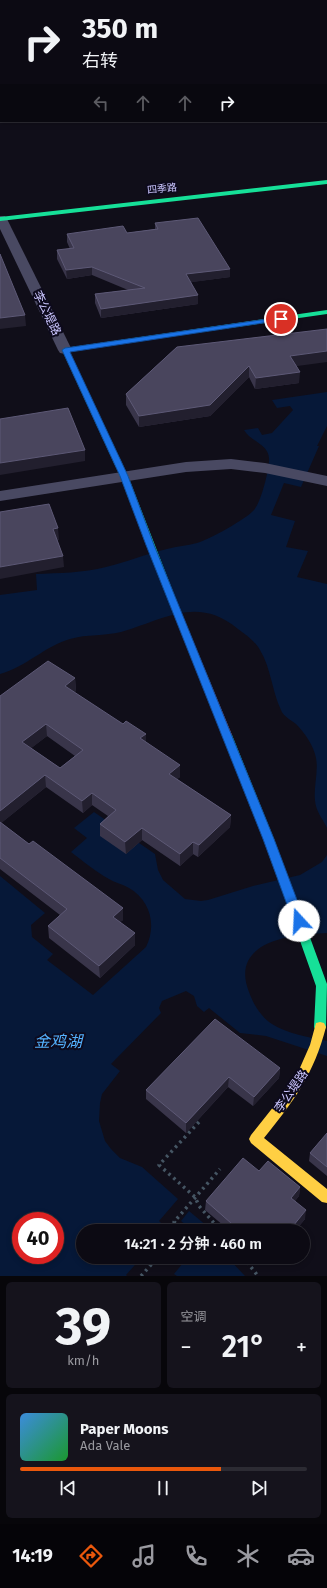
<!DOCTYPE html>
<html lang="zh">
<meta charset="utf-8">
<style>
:root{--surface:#0c0a13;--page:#15131c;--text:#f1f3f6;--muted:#9a9aa0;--line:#2c2b33;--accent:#ea580c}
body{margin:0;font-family:"Fira Sans","Noto Sans SC",sans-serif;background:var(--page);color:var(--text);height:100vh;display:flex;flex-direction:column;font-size:15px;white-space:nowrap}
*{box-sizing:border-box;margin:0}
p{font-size:13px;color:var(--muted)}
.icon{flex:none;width:22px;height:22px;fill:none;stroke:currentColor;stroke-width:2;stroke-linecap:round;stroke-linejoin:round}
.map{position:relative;height:1276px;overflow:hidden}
.panel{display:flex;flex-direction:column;gap:6px;padding:6px;background:#07060a;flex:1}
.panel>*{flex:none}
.top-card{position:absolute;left:0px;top:0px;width:327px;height:122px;box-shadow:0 2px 6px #0003,0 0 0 1px var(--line);background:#0c0a13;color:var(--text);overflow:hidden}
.speed{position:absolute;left:12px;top:1212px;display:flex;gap:8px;font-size:20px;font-weight:700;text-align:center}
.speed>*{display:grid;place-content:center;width:52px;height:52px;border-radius:50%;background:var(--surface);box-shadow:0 2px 6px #0003,0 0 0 1px var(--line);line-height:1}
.speed .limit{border:6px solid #d22;background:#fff;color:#111}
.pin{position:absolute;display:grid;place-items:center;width:34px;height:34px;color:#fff;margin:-17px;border:2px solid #fff;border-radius:50%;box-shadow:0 1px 4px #0007}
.me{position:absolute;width:44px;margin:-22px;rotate:340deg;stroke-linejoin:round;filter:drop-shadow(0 0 3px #0008)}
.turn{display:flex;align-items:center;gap:14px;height:84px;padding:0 16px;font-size:18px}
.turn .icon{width:52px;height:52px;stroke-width:2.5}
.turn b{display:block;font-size:28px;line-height:34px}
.lanes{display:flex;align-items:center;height:38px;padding:0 16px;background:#0003;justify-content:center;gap:20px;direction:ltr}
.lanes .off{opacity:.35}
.big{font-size:30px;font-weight:600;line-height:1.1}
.panel .card{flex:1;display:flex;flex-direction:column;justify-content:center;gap:6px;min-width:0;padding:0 14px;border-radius:6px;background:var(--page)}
.panel .dial{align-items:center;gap:0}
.dial b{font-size:52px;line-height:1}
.song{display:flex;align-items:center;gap:12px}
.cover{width:48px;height:48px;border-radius:6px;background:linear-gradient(135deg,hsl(210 70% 55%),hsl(130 70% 35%))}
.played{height:4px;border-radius:2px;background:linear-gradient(90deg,var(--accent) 70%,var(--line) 70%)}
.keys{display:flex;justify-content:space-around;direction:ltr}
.heat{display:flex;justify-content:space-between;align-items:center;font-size:22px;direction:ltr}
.panel .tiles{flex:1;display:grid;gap:6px;grid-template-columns:1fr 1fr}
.card:last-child{grid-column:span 2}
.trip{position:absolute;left:76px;top:1224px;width:234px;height:40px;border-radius:20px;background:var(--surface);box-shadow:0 2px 6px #0003,0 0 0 1px var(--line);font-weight:600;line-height:40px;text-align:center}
.dock{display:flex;height:64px;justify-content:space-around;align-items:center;background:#050408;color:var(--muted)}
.dock .icon{width:28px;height:28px}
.dock .active{color:var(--accent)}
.dock b{font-size:18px;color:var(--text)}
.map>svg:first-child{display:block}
.water{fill:#061838;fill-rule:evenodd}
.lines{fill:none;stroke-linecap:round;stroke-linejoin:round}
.path{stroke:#455563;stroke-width:3.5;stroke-dasharray:2.5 4;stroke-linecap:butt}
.street{fill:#494962;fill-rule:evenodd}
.fast{fill:#16e098;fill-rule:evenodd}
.slow{fill:#ffcf43;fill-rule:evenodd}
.jam{fill:#f24e42;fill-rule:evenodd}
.wall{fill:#39354a;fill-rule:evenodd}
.shaded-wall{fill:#221f2e}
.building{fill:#49455d;stroke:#5d5976;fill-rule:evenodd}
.route{fill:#1a73e8;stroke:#114b97}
.labels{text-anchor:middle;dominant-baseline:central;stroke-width:4;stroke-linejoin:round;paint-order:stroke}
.far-street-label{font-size:10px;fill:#cbc6ff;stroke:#0d0a1d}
.street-label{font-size:12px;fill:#cbc6ff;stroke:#0d0a1d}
.near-water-label{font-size:16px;font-style:italic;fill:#54b2ff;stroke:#0d0a1d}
</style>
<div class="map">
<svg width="327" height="1276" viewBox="0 0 327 1276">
<rect width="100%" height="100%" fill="#100e19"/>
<g class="water">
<path d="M327,392V426L317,446H319L301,487L284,483L271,515L295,521L286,547L308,551L297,577L327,584V828C324,821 318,814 316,806C312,790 319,773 316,758C314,746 304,732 296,724C291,720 283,716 281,710C272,691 271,668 260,650C255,641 246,635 238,629C197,595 164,620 121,632C105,636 87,634 70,639C45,646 26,667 0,674V595L37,590L36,574C59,573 83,573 106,567C127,562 146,554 167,549C177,546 187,546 197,543C209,540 246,519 254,510C261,503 270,467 269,458C268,444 250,441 244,430L258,428L262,435L272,433L293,410L290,406L277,408L272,400Z"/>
<path d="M94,812L155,854L158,870L163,880L185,899L201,901L208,900L253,886L300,875L322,862L327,855V933C292,934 229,941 249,992C254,1005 260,1016 272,1024C288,1034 308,1037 327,1041V1056L266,1036L240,1033L209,1008L204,1012L197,1006L194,996L186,991L162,1001L159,1008L161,1013L111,1064L120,1071L102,1094L100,1103L99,1121L105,1141L111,1149L120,1158L142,1167L178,1199L159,1221L167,1229L165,1231H83V1257H142L126,1275L127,1276H0V876L45,913L31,925L32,937L53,954L47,960L93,995L146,947C157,925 150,900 129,888C123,884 115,883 109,879C96,872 83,861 71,852L87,838L74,828ZM21,1221H55V1255H21Z"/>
<polygon points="189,1211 207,1226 211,1231 193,1231 181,1221"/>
<polygon points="188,1257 227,1257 245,1276 177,1276 174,1274"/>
</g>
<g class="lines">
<g class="path">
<polyline points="199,1122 159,1165 195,1197 199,1206 221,1231"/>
<polyline points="180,1231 183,1228 174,1222 220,1169"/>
<polyline points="243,1257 258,1276"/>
<polyline points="141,1276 158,1257"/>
</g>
<g class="street">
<rect x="208" y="0" width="20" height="1"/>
<polygon points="326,15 327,16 327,22 326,21"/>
<polygon points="0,216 5,216 7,219 72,350 70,353 65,354 60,353 58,350 0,229"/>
<polygon points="231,459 265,463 327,476 327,486 265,473 231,469 186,472 0,501 0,491 186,462"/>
</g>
<g class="fast">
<polygon points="90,0 97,0 98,1 91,1"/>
<polygon points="327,180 327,184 0,221 0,217"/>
<polygon points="327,310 327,314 69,351 128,476 179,607 178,609 172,609 120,476 62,350 65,348"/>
<polygon points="227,731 230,732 232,735 274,839 327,984 326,1027 324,1031 320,1032 316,1031 314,1027 316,986 264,839 222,735 224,732"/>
</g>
<g class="slow">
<polygon points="40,0 48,0 49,1 41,1"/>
<path d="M320,1022L324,1023L326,1027C314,1074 294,1101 264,1138L327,1189V1203L322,1202L251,1143L249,1139L251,1135L282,1096L299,1070L310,1045L316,1023Z"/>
</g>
<g class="jam">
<rect x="326" y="61" width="1" height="2"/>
<polygon points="175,604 179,607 232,735 230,738 224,738 222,735 171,607"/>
</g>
</g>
<g class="wall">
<polygon points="155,223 230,269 230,277 191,282 198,304 101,318 95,303 95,294 128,290 92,275 67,279 57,259 57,250 70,249 67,242 67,234 127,233 155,229"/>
<polygon points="177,347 296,366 299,383 255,389 249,377 210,416 139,427 126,405 126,394"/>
<path d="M75,678L76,691L74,692L146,742L180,777L177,779L231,815L230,827L198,857L193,854L180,866L142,840L126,854L100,836V824L108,816L92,805L83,813L46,787L1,823L29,844L123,908V920L120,922L135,945L100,978L49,938L48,926L60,915L0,869V696ZM47,736L75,756L60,768L31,748Z"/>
<polygon points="280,1068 279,1078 253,1106 228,1087 186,1133 146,1099 146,1090"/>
<polygon points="327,1133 327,1176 309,1161 310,1153"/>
<polygon points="259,1171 300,1187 299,1196 295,1201 305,1219 295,1231 230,1231 205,1210 206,1201"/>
<polygon points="260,1257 274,1257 268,1264"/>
</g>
<g class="shaded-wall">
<polygon points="92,267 92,275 67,279 66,270"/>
<polygon points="230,269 230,277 186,283 186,274"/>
<polygon points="198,295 198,304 101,318 101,309"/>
<polygon points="25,315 26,326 0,329 0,318"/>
<polygon points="327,351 327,362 290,367 290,356"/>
<polygon points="249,366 249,377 210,416 139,427 139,416"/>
<polygon points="300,372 299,383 255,389 256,378"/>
<polygon points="85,450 85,461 0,475 0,463"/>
<polygon points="58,528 59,540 54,541 53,529"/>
<polygon points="63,556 64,567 0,579 0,567"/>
<polygon points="75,678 76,691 66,698 65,686"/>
<polygon points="46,724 47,736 24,754 22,742"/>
<polygon points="146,734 146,746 140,738"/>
<polygon points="180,765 180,777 169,786 169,774"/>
<polygon points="45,775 46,787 0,824 0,811"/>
<polygon points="92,793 92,805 83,813 82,801"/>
<polygon points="231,815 230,827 198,857 199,845"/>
<polygon points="142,828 142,840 126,854 125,842"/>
<polygon points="193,842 193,854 180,866 180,854"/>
<polygon points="123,908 123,920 113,928 113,917"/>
<polygon points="135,933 135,945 100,978 99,966"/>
<polygon points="280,1068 279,1078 253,1106 254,1097"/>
<polygon points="229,1077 228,1087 186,1133 186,1123"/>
<polygon points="300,1187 299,1196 290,1207 291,1198"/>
<polygon points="306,1210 305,1219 295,1231 289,1231"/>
<polygon points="269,1257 274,1257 268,1264"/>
</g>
<g class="building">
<polygon points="198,218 230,269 186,274 198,295 101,309 95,294 145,288 92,267 66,270 57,250 74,248 67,234 123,226 127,233 158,229 155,223"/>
<polygon points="0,254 25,315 0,318"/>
<polygon points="327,329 327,351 290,356 300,372 256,378 249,366 210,405 139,416 126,394 177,347"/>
<polygon points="68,408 85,450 0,463 0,419"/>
<polygon points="49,504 58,528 53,529 63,556 0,567 0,512"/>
<path d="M48,661L75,678L65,686L123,724L126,721L146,734L140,738L180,765L169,774L231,815L199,845L193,842L180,854L142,828L125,842L100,824L116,810L92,793L82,801L45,775L0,811V696ZM46,724L83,750L60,768L22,742Z"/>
<polygon points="0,822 29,844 33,841 123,908 113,917 135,933 99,966 48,926 67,909 0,858"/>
<polygon points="215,1019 280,1068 254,1097 229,1077 186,1123 146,1090"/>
<polygon points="327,1133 327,1167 310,1153"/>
<polygon points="243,1158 259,1171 268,1161 300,1187 291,1198 306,1210 289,1231 240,1231 206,1201"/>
</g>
<polygon class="route" points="281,317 283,318 283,320 70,352 128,476 154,545 274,839 305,921 303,925 299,926 295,925 293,921 263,839 146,545 120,476 62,350 65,348"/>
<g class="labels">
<g class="far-street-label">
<text transform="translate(162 189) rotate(-6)">四季路</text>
</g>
<g class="street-label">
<text transform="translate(47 313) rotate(64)">李公堤路</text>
<text transform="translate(291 1091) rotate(-55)">李公堤路</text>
</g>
<g class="near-water-label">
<text x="58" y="1041">金鸡湖</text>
</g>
</g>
</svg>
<div class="speed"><div class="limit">40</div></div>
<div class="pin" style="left:281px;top:319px;background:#d93025"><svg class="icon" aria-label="arrive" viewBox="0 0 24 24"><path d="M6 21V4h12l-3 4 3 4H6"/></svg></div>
<svg class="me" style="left:299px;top:921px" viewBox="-20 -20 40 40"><circle r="19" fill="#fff"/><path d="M0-13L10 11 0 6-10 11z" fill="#1a73e8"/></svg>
<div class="trip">14:21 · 2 分钟 · 460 m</div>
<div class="top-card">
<div class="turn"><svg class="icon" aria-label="right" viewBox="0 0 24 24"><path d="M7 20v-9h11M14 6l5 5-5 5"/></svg><div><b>350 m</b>右转</div></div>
<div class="lanes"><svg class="icon off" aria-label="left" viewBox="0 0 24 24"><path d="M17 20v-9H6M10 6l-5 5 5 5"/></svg><svg class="icon off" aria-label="ahead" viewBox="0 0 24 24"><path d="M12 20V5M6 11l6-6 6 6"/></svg><svg class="icon off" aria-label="ahead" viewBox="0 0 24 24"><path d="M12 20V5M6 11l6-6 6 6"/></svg><svg class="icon" aria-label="right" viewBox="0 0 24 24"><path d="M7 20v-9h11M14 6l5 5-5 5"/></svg></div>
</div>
</div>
<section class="panel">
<div class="tiles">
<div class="card dial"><b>39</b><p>km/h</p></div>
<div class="card"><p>空调</p>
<div class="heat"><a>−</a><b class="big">21°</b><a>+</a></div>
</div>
<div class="card">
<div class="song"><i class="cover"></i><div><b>Paper Moons</b><p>Ada Vale</p></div></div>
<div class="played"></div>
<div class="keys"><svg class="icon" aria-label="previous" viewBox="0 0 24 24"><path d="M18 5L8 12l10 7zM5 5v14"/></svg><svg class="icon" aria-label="pause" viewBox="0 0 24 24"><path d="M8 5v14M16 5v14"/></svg><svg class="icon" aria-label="next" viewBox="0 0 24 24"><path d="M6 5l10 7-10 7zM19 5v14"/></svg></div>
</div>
</div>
</section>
<nav class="dock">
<b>14:19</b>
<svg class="icon active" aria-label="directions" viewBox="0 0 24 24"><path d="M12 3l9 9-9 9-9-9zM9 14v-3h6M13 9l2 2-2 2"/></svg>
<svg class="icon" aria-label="music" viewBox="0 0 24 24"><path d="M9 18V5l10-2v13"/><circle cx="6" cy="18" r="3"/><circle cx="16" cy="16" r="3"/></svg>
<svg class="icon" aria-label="phone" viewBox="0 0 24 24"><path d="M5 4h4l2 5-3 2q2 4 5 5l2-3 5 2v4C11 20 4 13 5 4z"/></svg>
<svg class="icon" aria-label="climate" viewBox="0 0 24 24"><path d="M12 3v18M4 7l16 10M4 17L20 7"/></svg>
<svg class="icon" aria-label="car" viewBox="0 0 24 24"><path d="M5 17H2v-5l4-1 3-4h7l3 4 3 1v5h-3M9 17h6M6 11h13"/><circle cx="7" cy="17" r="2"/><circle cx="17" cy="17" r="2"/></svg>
</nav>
